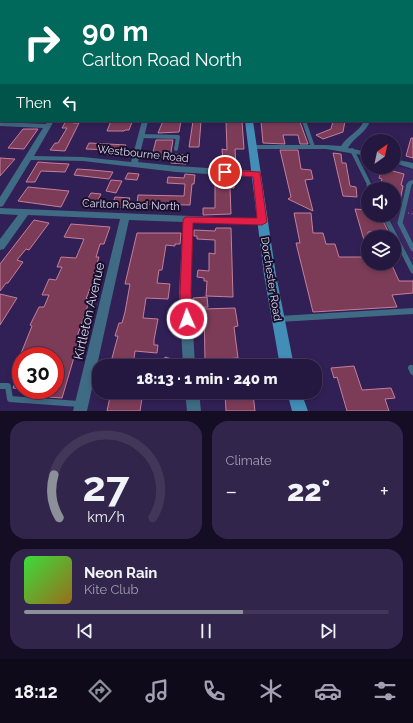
<!DOCTYPE html>
<meta charset="utf-8">
<style>
:root{--surface:#251840;--page:#31254b;--text:#f1f3f6;--muted:#a3a0b1;--line:#423759;--accent:#8c9099}
body{margin:0;font-family:Raleway,sans-serif;background:var(--page);color:var(--text);height:100vh;display:flex;flex-direction:column;font-size:15px;white-space:nowrap}
*{box-sizing:border-box;margin:0}
p{font-size:13px;color:var(--muted)}
.icon{flex:none;width:22px;height:22px;fill:none;stroke:currentColor;stroke-width:2;stroke-linecap:round;stroke-linejoin:round}
.map{position:relative;height:411px;overflow:hidden}
.side{display:flex;flex-direction:column;gap:10px;padding:10px;background:#140d23;flex:1}
.side>*{flex:none}
.hud{position:absolute;left:0px;top:0px;width:413px;height:122px;box-shadow:0 2px 6px #0003,0 0 0 1px var(--line);background:#00695c;color:#fff;overflow:hidden}
.needle{width:26px;rotate:33deg}
.controls{position:absolute;left:361px;top:134px;display:grid;gap:8px}
.controls a{display:grid;place-items:center;width:40px;height:40px;border-radius:50%;background:var(--surface);box-shadow:0 2px 6px #0003,0 0 0 1px var(--line);font-size:20px}
.speed{position:absolute;left:12px;top:347px;display:flex;gap:8px;font-size:20px;font-weight:700;text-align:center}
.speed>*{display:grid;place-content:center;width:52px;height:52px;border-radius:50%;background:var(--surface);box-shadow:0 2px 6px #0003,0 0 0 1px var(--line);line-height:1}
.speed .limit{border:6px solid #d22;background:#fff;color:#111}
.pin{position:absolute;display:grid;place-items:center;width:34px;height:34px;color:#fff;margin:-17px;border:2px solid #fff;border-radius:50%;box-shadow:0 1px 4px #0007}
.me{position:absolute;width:44px;margin:-22px;rotate:358deg;stroke-linejoin:round;filter:drop-shadow(0 0 3px #0008)}
.turn{display:flex;align-items:center;gap:14px;height:84px;padding:0 16px;font-size:18px}
.turn .icon{width:52px;height:52px;stroke-width:2.5}
.turn b{display:block;font-size:28px;line-height:34px}
.then{display:flex;align-items:center;height:38px;padding:0 16px;background:#0003;gap:8px;font-size:15px}
.big{font-size:30px;font-weight:800;line-height:1.1}
.side .tile{flex:1;display:flex;flex-direction:column;justify-content:center;gap:6px;min-width:0;padding:0 14px;border-radius:16px;background:var(--page)}
.side .dial{align-items:center;gap:0}
.dial svg{height:104px;overflow:visible;fill:none;stroke:var(--line);stroke-width:7;stroke-linecap:round;text-anchor:middle}
.dial text{fill:var(--text);stroke:none}
.song{display:flex;align-items:center;gap:12px}
.cover{width:48px;height:48px;border-radius:6px;background:linear-gradient(135deg,hsl(120 70% 55%),hsl(40 70% 35%))}
.played{height:4px;border-radius:2px;background:linear-gradient(90deg,var(--accent) 60%,var(--line) 60%)}
.keys{display:flex;justify-content:space-around;direction:ltr}
.heat{display:flex;justify-content:space-between;align-items:center;font-size:22px;direction:ltr}
.side .tiles{flex:1;display:grid;gap:10px;grid-template-columns:1fr 1fr}
.tile:last-child{grid-column:span 2}
.trip{position:absolute;left:92px;top:359px;width:230px;height:40px;border-radius:16px;background:var(--surface);box-shadow:0 2px 6px #0003,0 0 0 1px var(--line);font-weight:800;line-height:40px;text-align:center}
.tabs{display:flex;height:64px;justify-content:space-around;align-items:center;background:#0f0a1a;color:var(--muted)}
.tabs .icon{width:28px;height:28px}
.tabs .selected{color:var(--accent)}
.tabs b{font-size:18px;color:var(--text)}
.map>svg:first-child{display:block}
.built{fill:#3a2764}
.building{fill:#7c3c58;stroke:#c57e9a}
.lines{fill:none;stroke-linecap:round;stroke-linejoin:round}
.path-far1{stroke:#6e608f;stroke-width:1;stroke-dasharray:0.5 1.5;stroke-linecap:butt}
.path{stroke:#6e608f;stroke-width:1.5;stroke-dasharray:1 2.5;stroke-linecap:butt}
.service-far2{stroke:#3f6b84;stroke-width:4}
.service-far1{stroke:#3f6b84;stroke-width:5}
.service{stroke:#3f6b84;stroke-width:6}
.minor{fill:#3f6b84;fill-rule:evenodd}
.tertiary{fill:#3f6b84;fill-rule:evenodd}
.secondary{fill:#438eb6;fill-rule:evenodd}
.rail-casing{stroke:#8b7fab;stroke-width:2.5}
.rail{stroke:#171028;stroke-width:1.5;stroke-dasharray:4;stroke-linecap:butt}
.route{fill:#e11d48;stroke:#92132f}
.labels{text-anchor:middle;dominant-baseline:central;stroke-width:4;stroke-linejoin:round;paint-order:stroke}
.street-label{font-size:11px;fill:#ded7f9;stroke:#171028}
.near-street-label{font-size:13px;fill:#ded7f9;stroke:#171028}
</style>
<div class="map">
<svg width="413" height="411" viewBox="0 0 413 411">
<rect width="100%" height="100%" fill="#312056"/>
<polygon class="built" points="360,155 368,157 368,167 394,167 394,165 413,170 413,265 388,215 394,215 394,189 376,189"/>
<g class="building">
<polygon points="66,121 74,121 73,123 79,123 65,151 50,150 55,143 58,143 67,128 62,128"/>
<polygon points="111,121 130,121 132,122 129,130 125,130 124,131 107,131"/>
<polygon points="163,121 181,121 179,132 158,133"/>
<polygon points="193,121 201,121 199,147 189,147"/>
<polygon points="226,121 242,121 244,149 235,149 236,168 218,167 218,163 223,163 222,149 227,150"/>
<polygon points="261,121 300,122 308,144 300,144 298,135 283,135 285,144 263,143"/>
<polygon points="333,121 345,121 343,132 323,139 316,135 331,129"/>
<polygon points="23,129 38,129 24,149 8,148"/>
<polygon points="411,138 413,138 413,158 406,156"/>
<polygon points="156,140 173,140 170,158 152,156"/>
<polygon points="89,143 108,144 126,145 122,155 106,154 108,150 86,149"/>
<polygon points="280,150 298,150 301,169 311,170 313,179 305,180 313,211 288,199 291,197"/>
<polygon points="333,153 341,154 342,163 346,163 350,186 356,187 357,197 343,196"/>
<polygon points="173,154 188,155 186,164 171,163"/>
<polygon points="0,158 15,159 0,176"/>
<polygon points="38,162 51,163 69,164 65,172 41,171 35,182 26,182"/>
<polygon points="382,168 404,174 401,185 403,186 401,196 396,216 394,215 394,189 380,186 382,179 379,178"/>
<polygon points="77,169 92,170 113,172 109,179 74,175"/>
<polygon points="128,173 139,174 137,180 125,179"/>
<polygon points="185,174 195,175 194,184 192,184 190,205 137,204 138,195 184,196 185,184 167,183 168,177 184,178"/>
<polygon points="218,176 234,177 234,188 230,188 231,214 203,215 203,208 215,208 215,180 218,180"/>
<polygon points="111,180 122,181 116,193 106,191"/>
<polygon points="28,187 69,191 61,207 18,201"/>
<polygon points="91,193 101,194 95,206 84,205"/>
<polygon points="115,197 130,198 126,208 111,207"/>
<polygon points="355,209 368,210 368,215 380,215 388,231 368,232 368,247 366,247"/>
<polygon points="294,213 311,213 313,233 323,233 326,244 335,244 339,257 368,257 368,263 391,263 399,281 413,281 413,293 392,295 397,307 313,312 296,243 300,243"/>
<polygon points="34,220 49,223 29,250 26,249 17,260 23,262 8,283 6,283 0,291 0,264"/>
<polygon points="71,224 110,227 104,244 100,244 96,257 99,257 94,273 96,273 86,299 90,299 77,337 80,337 62,398 48,397 50,390 55,390 55,356 20,356 32,326 30,325 39,307 44,307 49,295 42,295 49,279 56,280 62,267 57,267 61,257 76,258 84,239 64,237"/>
<polygon points="216,228 231,228 233,297 206,296 207,281 204,281 204,278 197,277 198,270 209,271 209,253 215,254 215,240 197,239 197,236 194,236 194,230 215,231"/>
<polygon points="137,233 181,233 180,244 175,244 175,246 166,245 162,270 159,270 157,283 170,284 168,299 146,298 143,318 158,319 154,340 154,345 158,345 157,353 135,351 133,366 114,366 116,359 112,358 118,336 115,336 119,323 122,323 125,312 130,284 125,284"/>
<polygon points="0,294 17,298 0,325"/>
<polygon points="207,297 208,307 193,308 193,298"/>
<polygon points="235,308 238,326 234,327 238,358 205,360 204,309"/>
<polygon points="165,357 175,360 173,366 162,366"/>
<polygon points="354,366 362,390 391,388 395,398 385,399 389,411 347,411 337,377 334,378 331,368"/>
<polygon points="21,368 21,389 13,388"/>
<polygon points="111,392 143,392 140,411 107,411"/>
<polygon points="225,394 253,394 255,411 226,411"/>
</g>
<g class="lines">
<polyline class="path-far1" points="86,1 88,0"/>
<polyline class="path" points="408,213 413,214"/>
<g class="service-far2">
<polyline points="304,121 313,147"/>
<polyline points="141,136 178,137 176,149"/>
<polyline points="352,150 370,186"/>
<polyline points="408,186 410,183 413,182"/>
</g>
<g class="service-far1">
<polyline points="369,185 371,189"/>
<polyline points="409,185 400,223 413,249"/>
<polyline points="384,215 413,271"/>
</g>
<g class="service">
<polyline points="279,319 413,311"/>
<polyline points="411,368 413,372"/>
<polyline points="0,386 8,386 10,399 79,404"/>
</g>
<g class="minor">
<rect x="139" y="0" width="4" height="1"/>
<rect x="176" y="0" width="4" height="1"/>
<rect x="297" y="0" width="4" height="1"/>
<rect x="412" y="8" width="1" height="2"/>
<polygon points="412,55 413,56 413,60 412,59"/>
<polygon points="48,121 54,121 34,156 83,157 131,162 142,121 148,121 138,162 176,166 257,171 261,174 257,177 176,172 83,161 31,160 3,206 0,207 0,197 43,128 0,126 0,122 46,124"/>
<path d="M364,121H370C366,133 354,137 348,148L368,152V156L326,149H253L249,147L253,145H326L341,146C347,136 359,132 364,121Z"/>
<polygon points="394,159 413,163 413,169 394,163"/>
<polygon points="0,208 262,219 265,220 267,222 265,224 262,225 193,222 191,292 195,366 183,366 179,292 183,222 129,220 87,411 73,411 120,219 28,215 4,249 0,250 0,239 18,215 0,214"/>
<polygon points="185,392 199,392 201,411 187,411"/>
</g>
<g class="tertiary">
<polygon points="56,0 61,0 56,1"/>
<polygon points="1,32 1,36 0,37 0,33"/>
</g>
<g class="secondary">
<rect x="233" y="0" width="4" height="1"/>
<polygon points="245,121 253,121 276,275 294,366 280,366 264,275"/>
<polygon points="287,392 301,392 308,411 292,411"/>
</g>
<g class="rail-casing">
<polyline id="rail" points="104,1 106,0"/>
</g>
<use href="#rail" class="rail"/>
</g>
<polygon class="route" points="225,170 260,172 267,222 262,225 193,223 191,292 193,319 191,323 187,325 182,323 181,319 180,292 183,220 185,217 257,218 253,177 222,174 221,172"/>
<g class="labels">
<g class="street-label">
<text transform="translate(143 154) rotate(6)">Westbourne Road</text>
<text transform="translate(131 205) rotate(2)">Carlton Road North</text>
<text transform="translate(271 279) rotate(81)">Dorchester Road</text>
</g>
<g class="near-street-label">
<text transform="translate(89 311) rotate(-77)">Kirtleton Avenue</text>
</g>
</g>
</svg>
<div class="controls">
<a><svg class="needle" viewBox="-14 -14 28 28"><path d="M0-13l5 13h-10z" fill="#e53935"/><path d="M0 13l5-13h-10z" fill="#a3a0b1"/></svg></a>
<a><svg class="icon" aria-label="sound" viewBox="0 0 24 24"><path d="M4 9h4l5-4v14l-5-4H4zM17 9q2 3 0 6"/></svg></a>
<a><svg class="icon" aria-label="layers" viewBox="0 0 24 24"><path d="M12 4l9 5-9 5-9-5zM3 14l9 5 9-5"/></svg></a>
</div>
<div class="speed"><div class="limit">30</div></div>
<div class="pin" style="left:225px;top:172px;background:#d93025"><svg class="icon" aria-label="arrive" viewBox="0 0 24 24"><path d="M6 21V4h12l-3 4 3 4H6"/></svg></div>
<svg class="me" style="left:187px;top:319px" viewBox="-20 -20 40 40"><circle r="17" fill="#e11d48" stroke="#fff" stroke-width="3"/><path d="M0-11L8 9 0 5-8 9z" fill="#fff"/></svg>
<div class="trip">18:13 · 1 min · 240 m</div>
<div class="hud">
<div class="turn"><svg class="icon" aria-label="right" viewBox="0 0 24 24"><path d="M7 20v-9h11M14 6l5 5-5 5"/></svg><div><b>90 m</b>Carlton Road North</div></div>
<div class="then">Then<svg class="icon" aria-label="left" viewBox="0 0 24 24"><path d="M17 20v-9H6M10 6l-5 5 5 5"/></svg></div>
</div>
</div>
<section class="side">
<div class="tiles">
<div class="tile dial"><svg viewBox="0 0 100 80">
<path d="M14 69A42 42 0 1 1 86 69"/>
<path d="M14 69A42 42 0 0 1 10 36" stroke="#8c9099"/>
<text x="50" y="56" font-size="32" font-weight="700">27</text>
<text x="50" y="72" font-size="11">km/h</text>
</svg></div>
<div class="tile"><p>Climate</p>
<div class="heat"><a>−</a><b class="big">22°</b><a>+</a></div>
</div>
<div class="tile">
<div class="song"><i class="cover"></i><div><b>Neon Rain</b><p>Kite Club</p></div></div>
<div class="played"></div>
<div class="keys"><svg class="icon" aria-label="previous" viewBox="0 0 24 24"><path d="M18 5L8 12l10 7zM5 5v14"/></svg><svg class="icon" aria-label="pause" viewBox="0 0 24 24"><path d="M8 5v14M16 5v14"/></svg><svg class="icon" aria-label="next" viewBox="0 0 24 24"><path d="M6 5l10 7-10 7zM19 5v14"/></svg></div>
</div>
</div>
</section>
<nav class="tabs">
<b>18:12</b>
<svg class="icon selected" aria-label="directions" viewBox="0 0 24 24"><path d="M12 3l9 9-9 9-9-9zM9 14v-3h6M13 9l2 2-2 2"/></svg>
<svg class="icon" aria-label="music" viewBox="0 0 24 24"><path d="M9 18V5l10-2v13"/><circle cx="6" cy="18" r="3"/><circle cx="16" cy="16" r="3"/></svg>
<svg class="icon" aria-label="phone" viewBox="0 0 24 24"><path d="M5 4h4l2 5-3 2q2 4 5 5l2-3 5 2v4C11 20 4 13 5 4z"/></svg>
<svg class="icon" aria-label="climate" viewBox="0 0 24 24"><path d="M12 3v18M4 7l16 10M4 17L20 7"/></svg>
<svg class="icon" aria-label="car" viewBox="0 0 24 24"><path d="M5 17H2v-5l4-1 3-4h7l3 4 3 1v5h-3M9 17h6M6 11h13"/><circle cx="7" cy="17" r="2"/><circle cx="17" cy="17" r="2"/></svg>
<svg class="icon" aria-label="filters" viewBox="0 0 24 24"><path d="M4 7h16M4 17h16"/><circle cx="9" cy="7" r="2"/><circle cx="15" cy="17" r="2"/></svg>
</nav>
